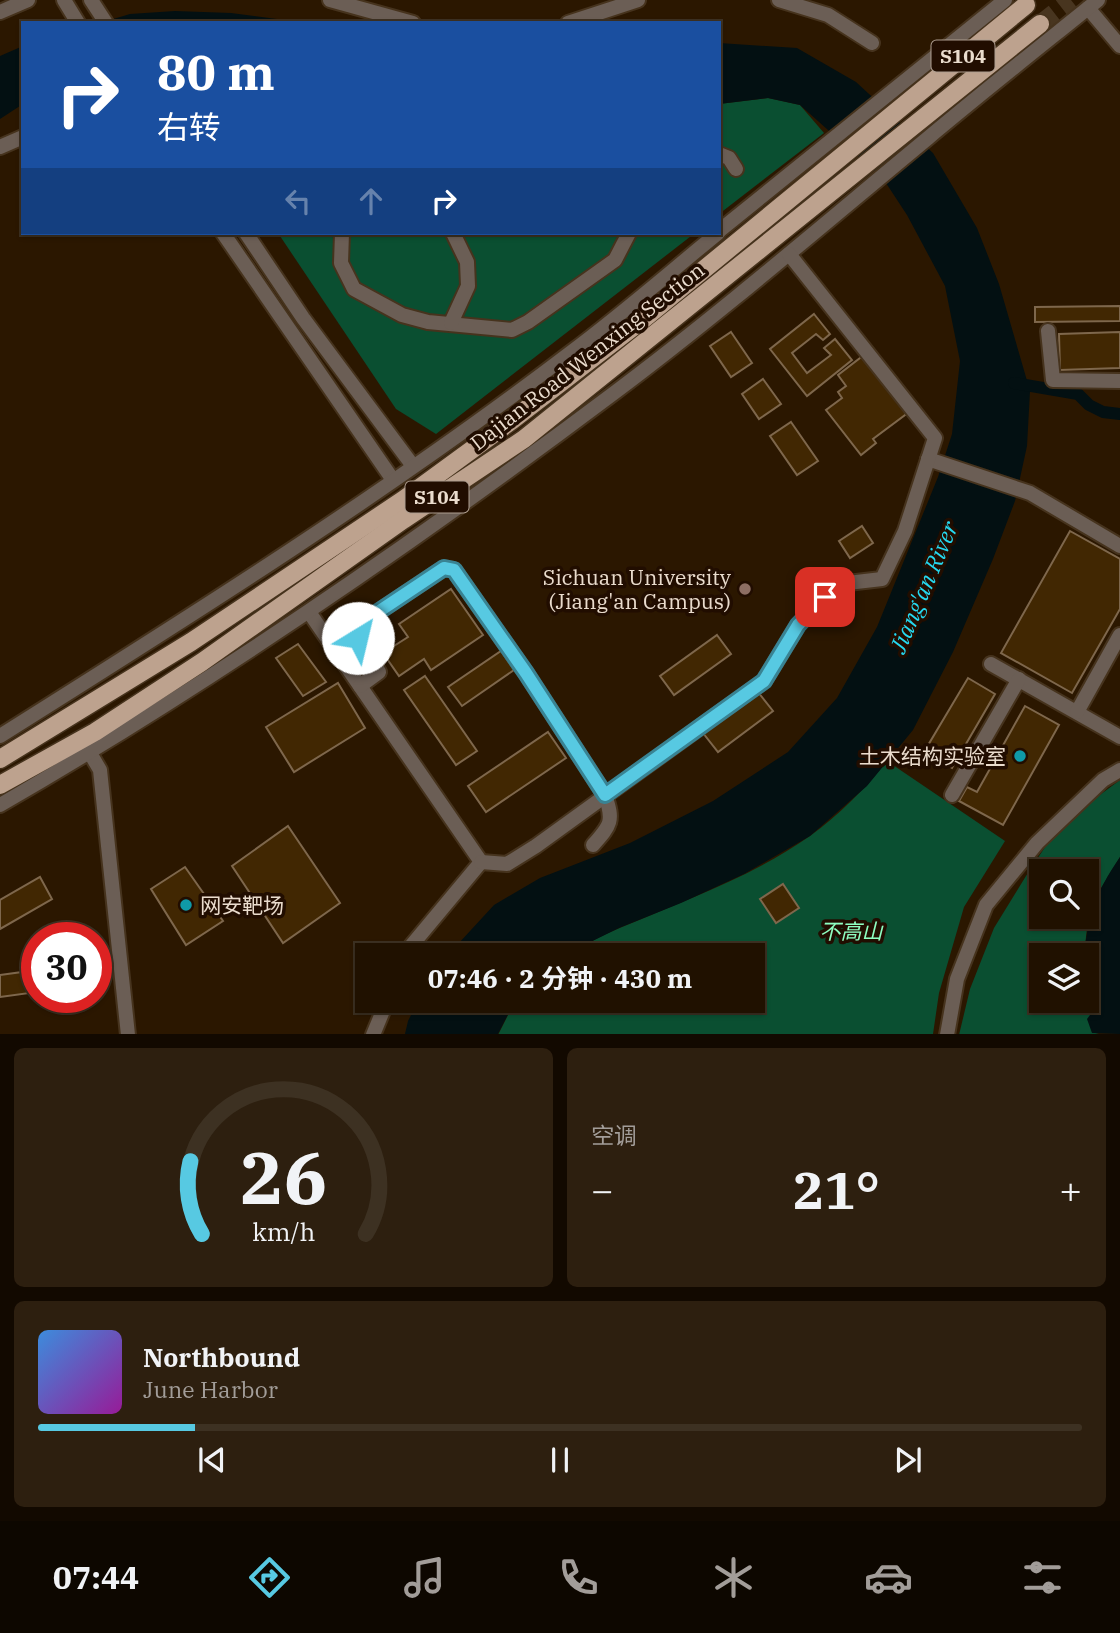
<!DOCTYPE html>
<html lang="zh">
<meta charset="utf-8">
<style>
:root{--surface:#201100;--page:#2d1f0f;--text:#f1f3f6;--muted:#a29d99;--line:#3d3122;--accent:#57c9e2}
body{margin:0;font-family:"IBM Plex Serif","Noto Sans SC",serif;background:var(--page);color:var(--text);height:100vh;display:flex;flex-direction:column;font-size:26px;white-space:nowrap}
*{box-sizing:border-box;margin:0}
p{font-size:23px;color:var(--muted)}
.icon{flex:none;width:38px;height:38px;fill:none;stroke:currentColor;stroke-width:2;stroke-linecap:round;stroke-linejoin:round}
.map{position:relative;height:1034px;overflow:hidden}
.side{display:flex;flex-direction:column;gap:14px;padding:14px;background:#120900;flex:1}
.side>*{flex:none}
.banner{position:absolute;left:21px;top:21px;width:700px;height:214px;border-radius:0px;box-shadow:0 2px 5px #0004,0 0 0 2px var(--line);background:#1a4fa0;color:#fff;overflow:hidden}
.buttons{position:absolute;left:1029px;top:859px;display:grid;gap:14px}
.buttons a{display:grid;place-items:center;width:70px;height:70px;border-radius:0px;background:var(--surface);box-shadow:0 2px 5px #0004,0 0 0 2px var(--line);font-size:35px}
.speed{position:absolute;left:21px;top:922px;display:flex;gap:14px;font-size:35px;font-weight:700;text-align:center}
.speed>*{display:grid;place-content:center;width:91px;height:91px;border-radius:50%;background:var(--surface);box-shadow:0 2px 5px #0004,0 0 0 2px var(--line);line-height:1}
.speed .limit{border:10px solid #d22;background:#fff;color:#111}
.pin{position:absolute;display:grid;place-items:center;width:60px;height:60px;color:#fff;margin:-30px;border-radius:14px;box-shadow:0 4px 10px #0006}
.me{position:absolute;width:77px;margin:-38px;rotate:36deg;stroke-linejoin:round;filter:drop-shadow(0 0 5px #0008)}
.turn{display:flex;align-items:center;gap:24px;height:147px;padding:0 21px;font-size:32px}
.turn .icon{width:91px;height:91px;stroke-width:2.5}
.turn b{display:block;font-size:49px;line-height:60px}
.lanes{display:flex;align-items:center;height:66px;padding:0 21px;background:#0003;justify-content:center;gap:35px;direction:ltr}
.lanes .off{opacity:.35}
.big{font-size:52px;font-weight:700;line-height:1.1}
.side .widget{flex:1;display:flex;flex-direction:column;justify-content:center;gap:10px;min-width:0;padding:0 24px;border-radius:10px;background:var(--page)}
.side .dial{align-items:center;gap:0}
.dial svg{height:182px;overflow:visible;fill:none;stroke:var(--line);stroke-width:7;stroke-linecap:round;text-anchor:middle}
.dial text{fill:var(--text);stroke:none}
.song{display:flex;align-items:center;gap:21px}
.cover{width:84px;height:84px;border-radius:10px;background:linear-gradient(135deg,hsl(210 70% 55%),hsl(300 70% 35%))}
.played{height:7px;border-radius:4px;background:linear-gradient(90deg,var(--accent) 15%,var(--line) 15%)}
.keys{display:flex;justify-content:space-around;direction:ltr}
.heat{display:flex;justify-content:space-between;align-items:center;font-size:38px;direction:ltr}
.side .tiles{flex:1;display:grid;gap:14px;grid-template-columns:1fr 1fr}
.widget:last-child{grid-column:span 2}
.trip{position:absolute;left:355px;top:943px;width:410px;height:70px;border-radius:0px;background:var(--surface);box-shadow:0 2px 5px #0004,0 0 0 2px var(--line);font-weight:700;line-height:70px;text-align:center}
.tab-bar{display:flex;height:112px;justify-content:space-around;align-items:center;background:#0d0700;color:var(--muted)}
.tab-bar .icon{width:49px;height:49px}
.tab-bar .active{color:var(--accent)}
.tab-bar b{font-size:32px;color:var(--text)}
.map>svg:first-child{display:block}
.green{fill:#0a4f31;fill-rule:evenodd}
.water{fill:#031012}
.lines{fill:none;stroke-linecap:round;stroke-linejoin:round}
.canal{stroke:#031012;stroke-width:12}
.building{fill:#412702;stroke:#7e674c;stroke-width:2}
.major-tunnel{stroke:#48351f;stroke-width:18;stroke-dasharray:18 9;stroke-linecap:butt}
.minor-casing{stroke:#46331d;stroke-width:18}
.major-casing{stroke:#46331d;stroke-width:21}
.minor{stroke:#6b5e55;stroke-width:14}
.major{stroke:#bda28e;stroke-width:18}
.route-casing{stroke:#398393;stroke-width:18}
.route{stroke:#57c9e2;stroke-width:12}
.education-dot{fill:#8d6e63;stroke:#210d00;stroke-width:2.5}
.culture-dot{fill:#0f9aa8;stroke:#210d00;stroke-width:2.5}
.labels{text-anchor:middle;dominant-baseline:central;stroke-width:7;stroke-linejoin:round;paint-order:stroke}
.shield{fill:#210d00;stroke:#ae9e90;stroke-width:2}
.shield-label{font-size:19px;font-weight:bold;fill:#eadccd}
.street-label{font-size:21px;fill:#eadccd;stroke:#210d00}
.poi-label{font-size:21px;fill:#eadccd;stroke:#210d00;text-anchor:end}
.park-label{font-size:21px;font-style:italic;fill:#8efec1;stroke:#210d00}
.water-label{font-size:23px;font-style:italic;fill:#25d8ef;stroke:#210d00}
</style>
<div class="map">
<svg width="1120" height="1035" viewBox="0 0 1120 1035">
<rect width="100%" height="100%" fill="#2b1700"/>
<g class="green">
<polygon points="768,98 800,105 824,133 719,214 719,104"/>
<polygon points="278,233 695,233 436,434 396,409"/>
<path d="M887,761L1005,841L964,907L939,993L933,1034L498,1035L515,1001H752V956L564,955C583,946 602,935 622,927C686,900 753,876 810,836C839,815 865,789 887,761Z"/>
<path d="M1120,780V857L1095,898L1088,919L1084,955L1041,956V1001H1082V1006H1089L1092,1032L1099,1034L959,1035L970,989L994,928L1026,876L1047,844L1089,803ZM1041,872H1087V917H1041Z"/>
</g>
<g class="water">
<polygon points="175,11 231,13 307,23 100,23 130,14"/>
<polygon points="719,43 797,48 856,82 933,153 977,228 999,284 1030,391 1027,446 1015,501 993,559 953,652 913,730 867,786 810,836 744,874 681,903 619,928 564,955 447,956 494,905 540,878 630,843 713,801 788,752 837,698 877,627 938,477 952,434 960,361 945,286 907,215 884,180 800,105 768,98 719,104"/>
<polygon points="23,46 23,104 0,119 0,56"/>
<path d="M1120,857V1034L1092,1033L1087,1019L1090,1015L1089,1006H1082V1001H1087V956L1084,955C1089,912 1095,894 1120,857Z"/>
<polygon points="418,1001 515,1001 498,1034 405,1034 408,1021"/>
</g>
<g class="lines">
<polyline class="canal" points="1014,383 1078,394 1089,405 1103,412 1120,414"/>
</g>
<g class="building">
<polygon points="1120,306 1120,321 1035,322 1035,307"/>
<polygon points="814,314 830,334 823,340 816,334 792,353 807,373 831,355 824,348 835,339 852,360 807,396 770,349"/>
<polygon points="731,332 752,363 731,377 710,346"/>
<polygon points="1120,332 1120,368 1060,370 1059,334"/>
<polygon points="864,355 909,412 873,439 876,443 861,455 826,410 842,398 838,392 846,386 838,375"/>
<polygon points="763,379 781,404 759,419 742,394"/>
<polygon points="791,422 818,461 797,475 770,436"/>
<polygon points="862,526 873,543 850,558 839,541"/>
<polygon points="1070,531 1120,559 1120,609 1072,693 1001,653"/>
<polygon points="451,589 483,635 431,670 424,659 399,676 383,653 408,637 399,624"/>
<polygon points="717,635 731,654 674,695 660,676"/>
<polygon points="298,644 326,682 303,696 276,658"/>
<polygon points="501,651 514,670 462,706 448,687"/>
<polygon points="425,676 477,751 456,765 404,690"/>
<polygon points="968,678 995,694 952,768 924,752"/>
<polygon points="338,683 365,728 294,772 266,727"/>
<polygon points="758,692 773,711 718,752 703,733"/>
<polygon points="1025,706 1059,725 1003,825 959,801 967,787 977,792"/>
<polygon points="548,732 566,758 486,812 468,786"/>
<polygon points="288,826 340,903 283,943 232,866"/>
<polygon points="185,867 223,921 186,945 151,889"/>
<polygon points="40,877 52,899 0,929 0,900"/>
<polygon points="783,884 799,908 776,923 760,899"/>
<polygon points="37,970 37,992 0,997 0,975"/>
</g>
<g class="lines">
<polyline class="major-tunnel" points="1040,24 1071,0"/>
<g class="minor-casing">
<g id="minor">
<polyline points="64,0 78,23"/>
<polyline points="91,0 106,23"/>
<polyline points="330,0 413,23"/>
<polyline points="779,0 828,15 872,43"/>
<polyline points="1088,8 1120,46"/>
<polyline points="0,12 28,0"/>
<polyline points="568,23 638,0"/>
<polyline points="0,147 23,137"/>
<polyline points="719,154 729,158 736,169"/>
<polyline points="719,231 1005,0"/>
<polyline points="223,233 393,480"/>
<polyline points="246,233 303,318 413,466"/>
<polyline points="342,233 341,263 354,289 402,315 428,322 512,330 528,322 615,260 629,233"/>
<polyline points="451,323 468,286 467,262 453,233"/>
<polyline points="1048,331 1053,380 1120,381"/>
<polyline points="928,459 1030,493 1120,546"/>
<polyline points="309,612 481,862 411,946 407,956"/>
<polyline points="991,664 1120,737"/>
<path d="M360,686L379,672L358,638L363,622L444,568L454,570L526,673L605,795C614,821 611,825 593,845"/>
<polyline points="1077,712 1120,635"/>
<path d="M0,736C194,614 388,492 570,353C621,315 669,273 718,233"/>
<polyline points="90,753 100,770 128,1035"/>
<polyline points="952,795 1019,679"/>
<path d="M0,805C213,682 417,541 614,393C722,312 824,224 928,138C984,91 1041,46 1098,0"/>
<polyline points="481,862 507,864 536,846 764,681 798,625 839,584 882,579 905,531 935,438 789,254"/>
<polyline points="373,1035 387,1001"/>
<polyline points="947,1035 957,979 986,905 1037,843 1103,780 1120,770"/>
</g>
</g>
<g class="major-casing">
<g id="major">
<polyline points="0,759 191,642 403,500 511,421 646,317 1026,5"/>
<polyline points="0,785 95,732 202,662 403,520 524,439 1040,24"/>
</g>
</g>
<use href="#minor" class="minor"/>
<use href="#major" class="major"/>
</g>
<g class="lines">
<g class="route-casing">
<polyline id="route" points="358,638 363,622 444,568 454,570 526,673 605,795 764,681 798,625 825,597"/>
</g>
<use href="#route" class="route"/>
</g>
<circle class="education-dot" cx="745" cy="589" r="7"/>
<g class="culture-dot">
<circle cx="1020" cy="756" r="7"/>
<circle cx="186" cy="905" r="7"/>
</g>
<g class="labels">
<g class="shield">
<rect x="931.5" y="40.5" width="63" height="31" rx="5"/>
<rect x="405.5" y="481.5" width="63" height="31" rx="5"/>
</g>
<g class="shield-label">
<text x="963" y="56">S104</text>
<text x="437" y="497">S104</text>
</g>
<g class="street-label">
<text transform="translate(587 356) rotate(-38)">Dajian Road Wenxing Section</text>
</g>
<g class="poi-label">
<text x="731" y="577">Sichuan University<tspan x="731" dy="24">(Jiang'an Campus)</tspan></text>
<text x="1006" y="756">土木结构实验室</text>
<text x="200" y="905" text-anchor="start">网安靶场</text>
</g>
<g class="park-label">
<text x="851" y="931">不高山</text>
</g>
<g class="water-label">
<text transform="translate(923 587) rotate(-67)">Jiang'an River</text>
</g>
</g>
</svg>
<div class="buttons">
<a><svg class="icon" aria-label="search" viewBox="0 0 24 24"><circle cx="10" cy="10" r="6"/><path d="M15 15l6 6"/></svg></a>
<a><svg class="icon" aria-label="layers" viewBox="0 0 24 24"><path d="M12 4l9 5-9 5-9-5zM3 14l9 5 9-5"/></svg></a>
</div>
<div class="speed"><div class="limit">30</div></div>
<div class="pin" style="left:825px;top:597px;background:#d93025"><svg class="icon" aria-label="arrive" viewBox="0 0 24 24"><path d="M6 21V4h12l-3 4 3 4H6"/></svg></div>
<svg class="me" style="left:358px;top:638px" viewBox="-20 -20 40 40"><circle r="19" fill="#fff"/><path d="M0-13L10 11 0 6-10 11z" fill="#57c9e2"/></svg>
<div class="trip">07:46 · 2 分钟 · 430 m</div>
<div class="banner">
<div class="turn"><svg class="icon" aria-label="right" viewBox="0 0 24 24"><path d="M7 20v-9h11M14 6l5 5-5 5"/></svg><div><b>80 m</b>右转</div></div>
<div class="lanes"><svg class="icon off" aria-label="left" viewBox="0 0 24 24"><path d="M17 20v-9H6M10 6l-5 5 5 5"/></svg><svg class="icon off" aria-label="ahead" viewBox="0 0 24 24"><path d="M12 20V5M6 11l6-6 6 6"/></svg><svg class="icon" aria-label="right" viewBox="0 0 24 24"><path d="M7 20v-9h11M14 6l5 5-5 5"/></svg></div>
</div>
</div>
<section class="side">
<div class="tiles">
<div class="widget dial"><svg viewBox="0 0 100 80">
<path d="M14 69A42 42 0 1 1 86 69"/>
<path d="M14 69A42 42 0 0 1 9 37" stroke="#57c9e2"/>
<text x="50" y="56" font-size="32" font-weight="700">26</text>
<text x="50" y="72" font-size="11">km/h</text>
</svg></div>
<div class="widget"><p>空调</p>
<div class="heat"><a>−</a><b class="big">21°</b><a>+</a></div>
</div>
<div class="widget">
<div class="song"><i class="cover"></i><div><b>Northbound</b><p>June Harbor</p></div></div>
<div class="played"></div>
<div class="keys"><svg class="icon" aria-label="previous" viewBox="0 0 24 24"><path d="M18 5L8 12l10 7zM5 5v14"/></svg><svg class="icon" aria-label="pause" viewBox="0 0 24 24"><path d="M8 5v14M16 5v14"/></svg><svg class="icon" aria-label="next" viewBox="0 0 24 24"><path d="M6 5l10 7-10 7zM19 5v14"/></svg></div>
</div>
</div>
</section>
<nav class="tab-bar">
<b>07:44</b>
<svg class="icon active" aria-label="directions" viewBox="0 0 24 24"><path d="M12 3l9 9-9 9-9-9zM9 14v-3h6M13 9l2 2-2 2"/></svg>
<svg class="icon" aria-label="music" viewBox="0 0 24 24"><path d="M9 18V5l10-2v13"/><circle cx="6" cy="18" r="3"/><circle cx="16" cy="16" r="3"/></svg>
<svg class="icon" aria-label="phone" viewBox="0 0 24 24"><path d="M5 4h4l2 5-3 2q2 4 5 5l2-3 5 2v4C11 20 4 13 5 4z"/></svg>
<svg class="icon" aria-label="climate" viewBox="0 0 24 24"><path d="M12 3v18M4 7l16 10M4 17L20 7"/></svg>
<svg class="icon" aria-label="car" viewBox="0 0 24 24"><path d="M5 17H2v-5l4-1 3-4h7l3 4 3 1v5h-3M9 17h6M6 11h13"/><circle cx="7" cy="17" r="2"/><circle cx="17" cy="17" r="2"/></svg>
<svg class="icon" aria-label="filters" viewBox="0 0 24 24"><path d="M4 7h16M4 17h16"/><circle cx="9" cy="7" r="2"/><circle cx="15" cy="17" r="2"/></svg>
</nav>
